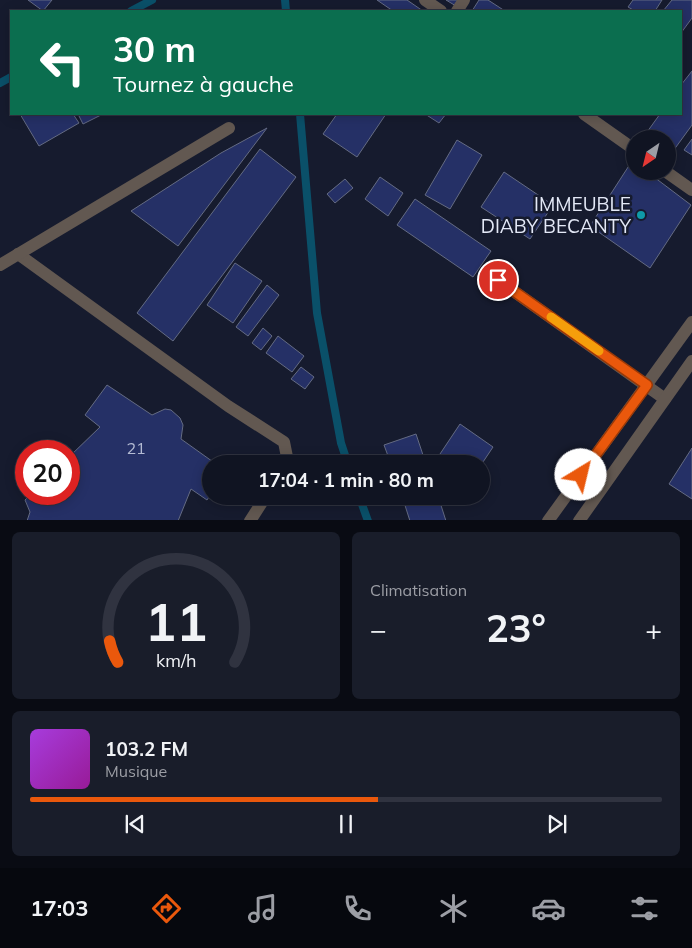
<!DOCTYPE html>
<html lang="fr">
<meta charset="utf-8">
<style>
:root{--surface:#101422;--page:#191d2a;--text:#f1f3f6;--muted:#9c9ea5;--line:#303340;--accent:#ea580c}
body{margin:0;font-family:Mulish,sans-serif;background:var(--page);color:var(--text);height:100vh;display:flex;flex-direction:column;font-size:19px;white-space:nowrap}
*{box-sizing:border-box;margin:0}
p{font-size:16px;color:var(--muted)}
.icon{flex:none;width:28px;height:28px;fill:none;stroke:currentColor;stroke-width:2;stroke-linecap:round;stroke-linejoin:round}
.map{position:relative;height:520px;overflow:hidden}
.side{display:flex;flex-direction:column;gap:12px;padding:12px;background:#090b13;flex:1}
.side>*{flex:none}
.top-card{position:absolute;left:10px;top:10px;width:672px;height:105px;border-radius:0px;box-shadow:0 2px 12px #0003,0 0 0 1px var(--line);background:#0b6e4f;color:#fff;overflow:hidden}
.needle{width:32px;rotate:215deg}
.fabs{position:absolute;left:626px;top:130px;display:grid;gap:10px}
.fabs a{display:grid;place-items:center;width:50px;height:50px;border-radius:50%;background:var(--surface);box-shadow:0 2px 12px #0003,0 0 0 1px var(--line);font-size:25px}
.speed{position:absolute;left:15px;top:440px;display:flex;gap:10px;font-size:25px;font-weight:700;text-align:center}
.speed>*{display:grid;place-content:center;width:65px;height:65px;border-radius:50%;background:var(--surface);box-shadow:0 2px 12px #0003,0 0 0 1px var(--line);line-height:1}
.speed .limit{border:8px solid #d22;background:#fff;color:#111}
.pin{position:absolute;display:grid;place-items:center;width:42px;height:42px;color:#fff;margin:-21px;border:2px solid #fff;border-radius:50%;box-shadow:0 1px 5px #0007}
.me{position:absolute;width:55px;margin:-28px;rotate:36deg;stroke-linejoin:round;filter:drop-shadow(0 0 4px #0008)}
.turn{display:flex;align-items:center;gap:18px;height:105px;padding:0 20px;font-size:22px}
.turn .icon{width:65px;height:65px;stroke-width:2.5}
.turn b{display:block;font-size:35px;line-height:42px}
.big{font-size:38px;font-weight:700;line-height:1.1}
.side .tile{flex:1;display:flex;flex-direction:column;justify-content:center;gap:8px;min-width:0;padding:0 18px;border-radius:8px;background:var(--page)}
.side .dial{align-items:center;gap:0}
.dial svg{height:130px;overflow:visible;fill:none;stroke:var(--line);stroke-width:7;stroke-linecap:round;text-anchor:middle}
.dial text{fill:var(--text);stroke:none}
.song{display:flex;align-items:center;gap:15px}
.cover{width:60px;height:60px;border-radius:8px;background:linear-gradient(135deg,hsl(280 70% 55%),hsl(300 70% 35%))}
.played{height:5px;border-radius:2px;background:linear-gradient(90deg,var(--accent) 55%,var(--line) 55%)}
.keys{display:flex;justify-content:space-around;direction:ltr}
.heat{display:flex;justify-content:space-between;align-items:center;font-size:28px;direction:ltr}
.side .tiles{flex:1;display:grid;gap:12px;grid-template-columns:1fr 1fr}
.tile:last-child{grid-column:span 2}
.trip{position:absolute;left:202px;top:455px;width:288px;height:50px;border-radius:25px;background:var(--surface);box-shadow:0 2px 12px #0003,0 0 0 1px var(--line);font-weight:700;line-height:50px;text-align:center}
.tabs{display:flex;height:80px;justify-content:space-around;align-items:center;background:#06080e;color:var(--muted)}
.tabs .icon{width:35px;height:35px}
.tabs .on{color:var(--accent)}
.tabs b{font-size:22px;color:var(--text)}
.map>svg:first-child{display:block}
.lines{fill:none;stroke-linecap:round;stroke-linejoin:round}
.stream{stroke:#0a5069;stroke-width:8}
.building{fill:#253066;stroke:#646b83}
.minor{stroke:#625851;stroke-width:12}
.route-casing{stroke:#983908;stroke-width:12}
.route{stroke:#ea580c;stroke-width:9}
.slow{stroke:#f59e0b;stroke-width:9}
.culture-dot{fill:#0f9aa8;stroke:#161b2e;stroke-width:2}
.labels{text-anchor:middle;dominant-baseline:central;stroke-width:5;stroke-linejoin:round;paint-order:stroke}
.number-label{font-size:16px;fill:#b4bbd3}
.poi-label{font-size:19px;fill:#e4e9f7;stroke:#161b2e;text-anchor:end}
</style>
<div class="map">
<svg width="692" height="521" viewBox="0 0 692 521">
<rect width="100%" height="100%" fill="#161b2e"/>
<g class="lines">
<g class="stream">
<polyline points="285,0 286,11"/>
<polyline points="131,11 152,0"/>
<polyline points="0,83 11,77"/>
<polyline points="300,114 317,313 341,443 348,464"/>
<polyline points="359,496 368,521"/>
</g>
</g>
<g class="building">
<polygon points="28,0 52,0 43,11"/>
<polygon points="377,0 407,0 423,11 393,11"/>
<polygon points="446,0 460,0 456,6"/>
<polygon points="479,0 488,0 505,11 472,11"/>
<polygon points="633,0 662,0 655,11 635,11 628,7"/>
<polygon points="672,0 692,0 692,18 681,33 681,11 663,11"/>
<polygon points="692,71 692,125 668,158 668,139 642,139 660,114 681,114 681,85"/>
<polygon points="20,114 73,114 79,123 39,146"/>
<polygon points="78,114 103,114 83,124"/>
<polygon points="337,114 386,114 357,157 323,134"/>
<polygon points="425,114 446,114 439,123"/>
<polygon points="267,128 178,246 131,211 221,153"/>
<polygon points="692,139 692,155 684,150"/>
<polygon points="457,140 482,155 450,209 425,195"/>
<polygon points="260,149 296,177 173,341 137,313"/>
<polygon points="632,161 635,163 635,171 646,171 691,205 650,268 590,226"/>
<polygon points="504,172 553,205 530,239 481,207"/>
<polygon points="380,177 403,193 388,216 365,199"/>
<polygon points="345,179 353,188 335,203 327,194"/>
<polygon points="415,199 491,251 473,277 397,225"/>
<polygon points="235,263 262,281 233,323 207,305"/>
<polygon points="267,285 279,295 248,336 236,327"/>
<polygon points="263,328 272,336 261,350 252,343"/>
<polygon points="278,336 304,356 292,372 266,353"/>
<polygon points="301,367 314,377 305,389 291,379"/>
<polygon points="107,385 152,415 165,409 171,410 180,418 183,425 181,439 216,464 211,464 211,494 207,500 191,489 178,521 27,521 30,512 25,500 31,494 69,494 69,457 100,427 85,415"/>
<polygon points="460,424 493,447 481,465 435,464 434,463"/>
<polygon points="416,434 426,464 391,464 384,445"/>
<polygon points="692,448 692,499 669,484"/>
<polygon points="402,496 438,496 446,521 410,521"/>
</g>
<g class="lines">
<g class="minor">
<polyline points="425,0 441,11"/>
<polyline points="457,11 464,0"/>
<polyline points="584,114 635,150"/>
<polyline points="665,171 692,190"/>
<polyline points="18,254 228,406 284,442 287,457 285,464"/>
<polyline points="0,265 229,128"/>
<polyline points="498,280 665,399"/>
<polyline points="250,521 266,496"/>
<polyline points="548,521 692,322"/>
<polyline points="579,521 692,361"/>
</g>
</g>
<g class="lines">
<g class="route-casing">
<polyline id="route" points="498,280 647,385 581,475"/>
</g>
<use href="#route" class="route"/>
<polyline class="slow" points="551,317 599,351"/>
</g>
<circle class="culture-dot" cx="641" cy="215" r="5"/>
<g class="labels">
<g class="number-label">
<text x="136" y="448">21</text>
</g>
<g class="poi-label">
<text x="631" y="204">IMMEUBLE<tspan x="631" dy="22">DIABY BECANTY</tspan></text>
</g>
</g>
</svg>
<div class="fabs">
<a><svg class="needle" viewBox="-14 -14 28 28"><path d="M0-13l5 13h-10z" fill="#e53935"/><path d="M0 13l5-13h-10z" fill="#9c9ea5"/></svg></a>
</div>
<div class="speed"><div class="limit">20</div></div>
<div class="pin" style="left:498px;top:280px;background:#d93025"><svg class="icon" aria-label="arrive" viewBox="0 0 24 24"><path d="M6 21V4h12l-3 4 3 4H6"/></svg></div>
<svg class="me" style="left:581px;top:475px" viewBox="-20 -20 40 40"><circle r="19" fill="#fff"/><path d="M0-13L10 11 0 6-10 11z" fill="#ea580c"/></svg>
<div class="trip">17:04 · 1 min · 80 m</div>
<div class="top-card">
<div class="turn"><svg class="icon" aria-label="left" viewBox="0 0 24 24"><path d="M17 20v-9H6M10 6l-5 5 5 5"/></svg><div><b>30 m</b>Tournez à gauche</div></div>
</div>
</div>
<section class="side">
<div class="tiles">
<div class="tile dial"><svg viewBox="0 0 100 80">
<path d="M14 69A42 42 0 1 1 86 69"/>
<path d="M14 69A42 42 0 0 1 9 56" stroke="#ea580c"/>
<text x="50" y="56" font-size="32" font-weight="700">11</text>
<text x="50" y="72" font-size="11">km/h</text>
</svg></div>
<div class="tile"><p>Climatisation</p>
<div class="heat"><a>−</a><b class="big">23°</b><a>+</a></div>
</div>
<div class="tile">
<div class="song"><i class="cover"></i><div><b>103.2 FM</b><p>Musique</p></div></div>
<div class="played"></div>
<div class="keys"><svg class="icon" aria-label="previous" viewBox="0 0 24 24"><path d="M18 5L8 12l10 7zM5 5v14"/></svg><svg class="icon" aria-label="pause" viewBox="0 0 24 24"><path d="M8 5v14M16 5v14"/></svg><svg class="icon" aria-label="next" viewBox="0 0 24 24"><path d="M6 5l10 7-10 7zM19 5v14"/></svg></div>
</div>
</div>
</section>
<nav class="tabs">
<b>17:03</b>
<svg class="icon on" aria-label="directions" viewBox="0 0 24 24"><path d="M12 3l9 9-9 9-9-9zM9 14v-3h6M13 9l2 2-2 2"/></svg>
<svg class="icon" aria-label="music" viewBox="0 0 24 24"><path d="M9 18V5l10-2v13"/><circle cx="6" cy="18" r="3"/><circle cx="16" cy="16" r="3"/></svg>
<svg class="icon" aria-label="phone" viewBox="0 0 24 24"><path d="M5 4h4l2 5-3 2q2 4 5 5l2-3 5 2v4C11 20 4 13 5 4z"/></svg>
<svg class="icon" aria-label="climate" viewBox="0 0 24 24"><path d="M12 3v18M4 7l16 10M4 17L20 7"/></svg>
<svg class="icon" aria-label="car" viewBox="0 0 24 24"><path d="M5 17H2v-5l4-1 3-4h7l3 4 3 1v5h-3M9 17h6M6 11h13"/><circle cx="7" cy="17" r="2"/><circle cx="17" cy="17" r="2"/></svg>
<svg class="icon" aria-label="filters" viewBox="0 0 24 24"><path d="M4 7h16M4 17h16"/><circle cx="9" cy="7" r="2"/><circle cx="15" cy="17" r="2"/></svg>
</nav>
